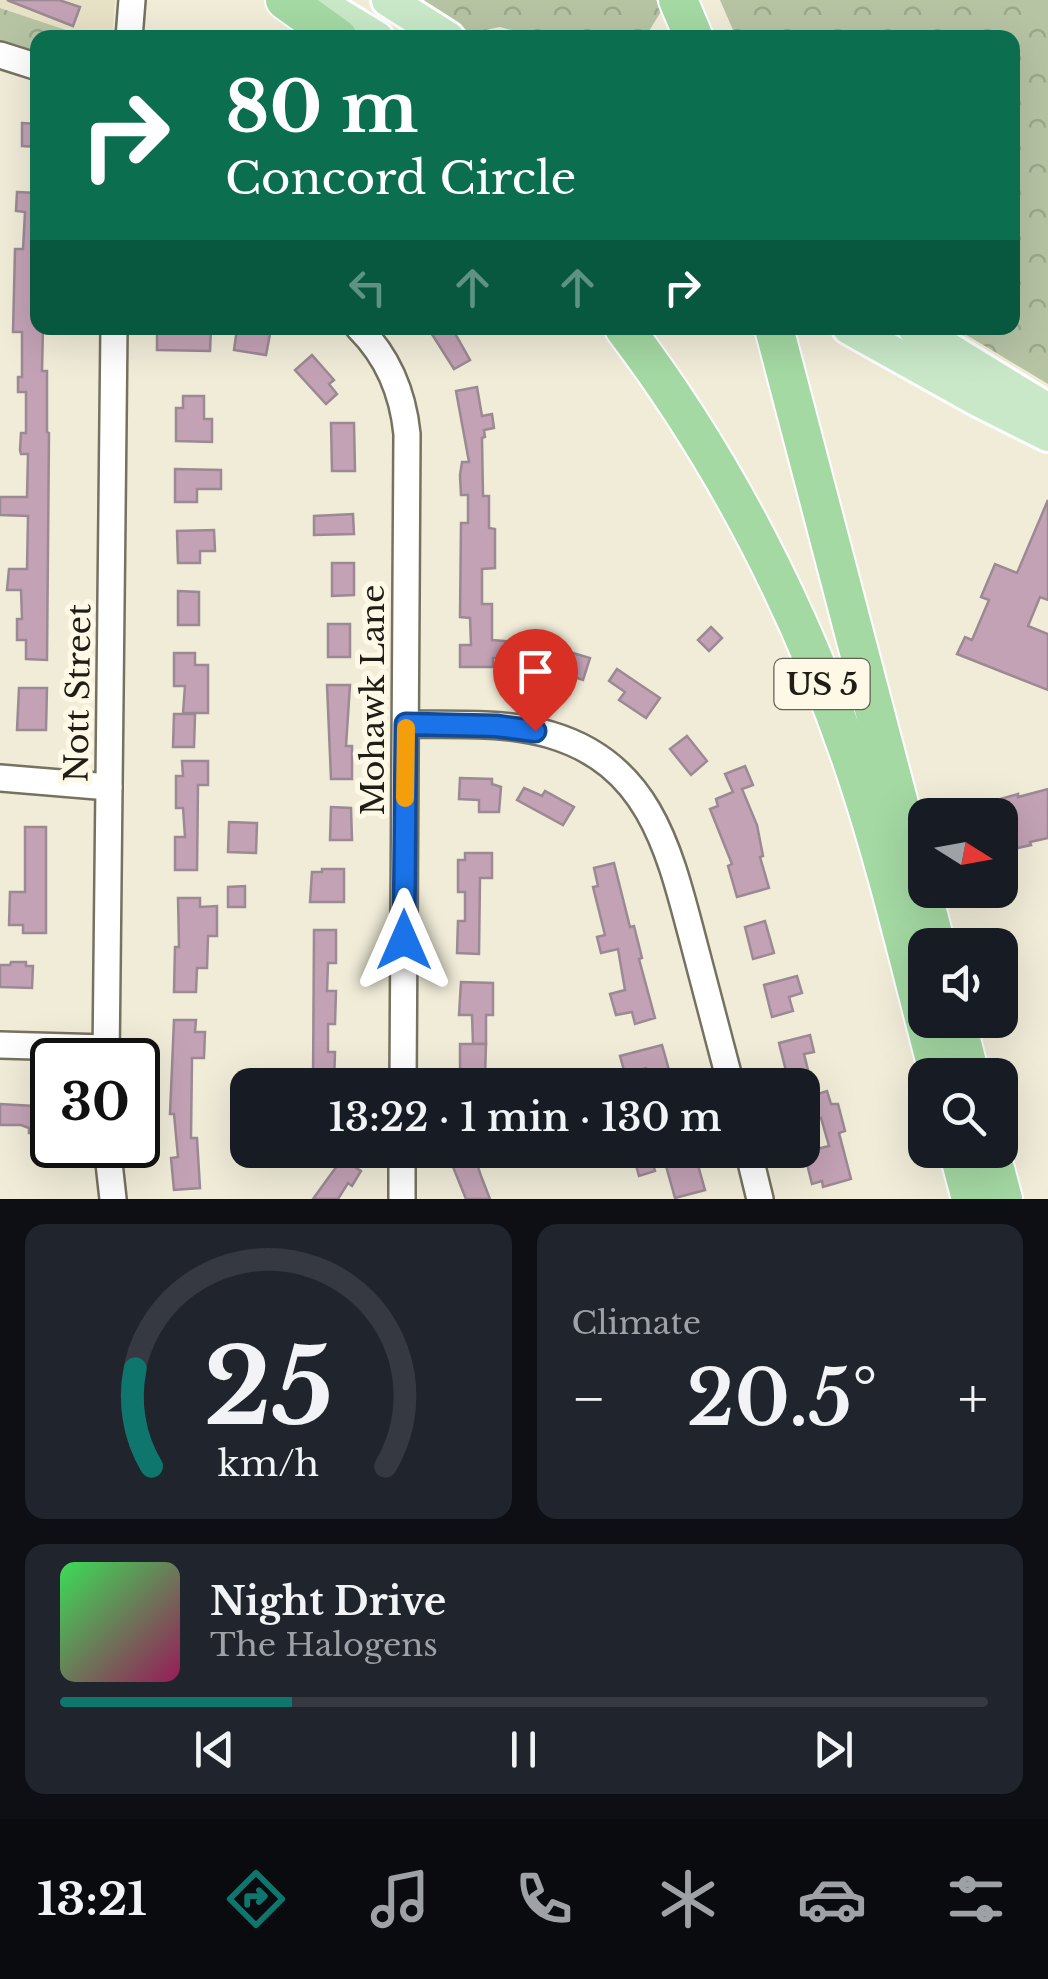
<!DOCTYPE html>
<meta charset="utf-8">
<style>
:root{--surface:#171b24;--page:#20242c;--text:#f1f3f6;--muted:#9ea1a6;--line:#363941;--accent:#0f766e}
body{margin:0;font-family:"Libre Baskerville",serif;background:var(--page);color:var(--text);height:100vh;display:flex;flex-direction:column;font-size:38px;white-space:nowrap}
*{box-sizing:border-box;margin:0}
p{font-size:32px;color:var(--muted)}
.icon{flex:none;width:55px;height:55px;fill:none;stroke:currentColor;stroke-width:2;stroke-linecap:round;stroke-linejoin:round}
.map{position:relative;height:1199px;overflow:hidden}
.panel{display:flex;flex-direction:column;gap:25px;padding:25px;background:#0d0f14;flex:1}
.panel>*{flex:none}
.top-card{position:absolute;left:30px;top:30px;width:990px;height:305px;border-radius:20px;box-shadow:0 10px 40px #0002;background:#0b6e4f;color:#fff;overflow:hidden}
.needle{width:65px;rotate:101deg}
.tools{position:absolute;left:908px;top:798px;display:grid;gap:20px}
.tools a{display:grid;place-items:center;width:110px;height:110px;border-radius:20px;background:var(--surface);box-shadow:0 10px 40px #0002;font-size:50px}
.speed{position:absolute;left:30px;top:1038px;display:flex;gap:20px;font-size:50px;font-weight:700;text-align:center}
.speed>*{display:grid;place-content:center;width:130px;height:130px;border-radius:50%;background:var(--surface);box-shadow:0 10px 40px #0002;line-height:1}
.speed .limit{border:5px solid #111;border-radius:15px;background:#fff;color:#111}
.pin{position:absolute;display:grid;place-items:center;width:85px;height:85px;color:#fff;margin:-102px -42px;border-radius:50% 50% 50% 0;rotate:-45deg;box-shadow:0 0 10px #0007}
.pin .icon{rotate:45deg}
.me{position:absolute;width:110px;margin:-55px;rotate:0deg;stroke-linejoin:round;filter:drop-shadow(0 0 8px #0008)}
.turn{display:flex;align-items:center;gap:35px;height:210px;padding:0 30px;font-size:45px}
.turn .icon{width:130px;height:130px;stroke-width:2.5}
.turn b{display:block;font-size:70px;line-height:85px}
.lanes{display:flex;align-items:center;height:95px;padding:0 30px;background:#0003;justify-content:center;gap:50px;direction:ltr}
.lanes .off{opacity:.35}
.big{font-size:75px;font-weight:600;line-height:1.1}
.panel .card{flex:1;display:flex;flex-direction:column;justify-content:center;gap:15px;min-width:0;padding:0 35px;border-radius:20px;background:var(--page)}
.panel .dial{align-items:center;gap:0}
.dial svg{height:260px;overflow:visible;fill:none;stroke:var(--line);stroke-width:7;stroke-linecap:round;text-anchor:middle}
.dial text{fill:var(--text);stroke:none}
.song{display:flex;align-items:center;gap:30px}
.cover{width:120px;height:120px;border-radius:15px;background:linear-gradient(135deg,hsl(130 70% 55%),hsl(330 70% 35%))}
.played{height:10px;border-radius:5px;background:linear-gradient(90deg,var(--accent) 25%,var(--line) 25%)}
.keys{display:flex;justify-content:space-around;direction:ltr}
.heat{display:flex;justify-content:space-between;align-items:center;font-size:55px;direction:ltr}
.panel .tiles{flex:1;display:grid;gap:25px;grid-template-columns:1fr 1fr}
.card:last-child{grid-column:span 2}
.trip{position:absolute;left:230px;top:1068px;width:590px;height:100px;border-radius:20px;background:var(--surface);box-shadow:0 10px 40px #0002;font-weight:600;line-height:100px;text-align:center}
.menu{display:flex;height:160px;justify-content:space-around;align-items:center;background:#090b0e;color:var(--muted)}
.menu .icon{width:70px;height:70px}
.menu .current{color:var(--accent)}
.menu b{font-size:45px;color:var(--text)}
.map>svg:first-child{display:block}
.built{fill:#e7e1c6}
.forest{fill:url(#forest-crowns)}
.building{fill:#c3a2b5;stroke:#9b8993;stroke-width:2.5}
.lines{fill:none;stroke-linecap:round;stroke-linejoin:round}
.minor-casing{stroke:#767261;stroke-width:30}
.major-casing{stroke:#fff;stroke-width:38}
.highway-casing{stroke:#fff;stroke-width:42}
.minor{stroke:#fff;stroke-width:25}
.major{stroke:#c8e8c8;stroke-width:32}
.highway{stroke:#a4d9a3;stroke-width:38}
.route-casing{stroke:#114b97;stroke-width:25}
.route{stroke:#1a73e8;stroke-width:18}
.slow{stroke:#f59e0b;stroke-width:18}
.labels{text-anchor:middle;dominant-baseline:central;stroke-width:10;stroke-linejoin:round;paint-order:stroke}
.shield{fill:#fef9e6;stroke:#625f54;stroke-width:2.5}
.shield-label{font-size:30px;font-weight:bold;fill:#1f1d16}
.street-label{font-size:32px;fill:#1f1d16;stroke:#fef9e6}
</style>
<div class="map">
<svg width="1048" height="1199" viewBox="0 0 1048 1199">
<defs>
<pattern id="forest-crowns" width="20" height="18" patternUnits="userSpaceOnUse" patternTransform="scale(2.5)"><rect width="20" height="18" fill="#b6c4a4"/><path d="M2 6a3 3 0 1 1 6 0M12 15a3 3 0 1 1 6 0" fill="none" stroke="#9ca88c"/></pattern>
</defs>
<rect width="100%" height="100%" fill="#f0ecd8"/>
<polygon class="built" points="0,0 115,0 112,37 87,37 0,8"/>
<g class="forest">
<polygon points="421,0 656,0 662,10 649,31 651,37 538,37 500,27 471,33"/>
<polygon points="720,0 1048,0 1048,384 955,328 1012,328 1012,38 736,37"/>
<polygon points="0,8 87,37 38,38 37,54 0,42"/>
</g>
<g class="building">
<polygon points="7,0 59,0 80,7 73,26"/>
<polygon points="22,123 38,124 38,147 22,146"/>
<polygon points="17,192 38,193 38,328 43,328 42,371 47,371 47,432 49,433 47,660 26,659 26,640 17,640 17,619 22,619 21,590 7,590 9,569 27,569 28,516 0,515 0,497 27,497 28,454 21,454 20,450 21,433 26,433 26,392 18,392 18,377 22,377 22,332 13,332 15,249 23,249 25,212 16,211"/>
<polygon points="157,328 211,328 210,351 157,350"/>
<polygon points="428,328 452,328 470,360 454,369"/>
<polygon points="237,329 270,334 266,355 234,350"/>
<polygon points="312,355 334,380 329,384 337,394 326,404 295,370"/>
<polygon points="477,387 482,416 492,414 494,428 484,430 485,437 482,438 483,496 489,496 489,528 495,529 495,568 482,569 482,604 492,604 492,640 543,644 590,658 583,680 552,670 554,663 526,658 493,658 493,667 460,667 460,645 471,645 470,618 460,617 461,523 468,523 468,495 461,495 460,475 462,462 469,462 456,391"/>
<polygon points="183,396 204,396 204,419 212,419 212,442 176,441 176,408 183,408"/>
<polygon points="331,423 354,423 355,471 332,471"/>
<polygon points="175,469 221,470 221,489 197,489 197,502 175,502"/>
<polygon points="1048,500 1048,600 1040,597 1028,626 1048,634 1048,690 957,654 965,637 972,640 989,600 981,597 995,564 1017,573"/>
<polygon points="353,514 354,534 314,535 314,516"/>
<polygon points="214,530 215,551 200,551 200,563 178,563 177,531"/>
<polygon points="332,563 354,563 354,595 332,596"/>
<polygon points="178,591 199,592 199,625 178,625"/>
<rect x="328" y="624" width="22" height="33"/>
<polygon points="711,627 722,638 709,651 698,640"/>
<polygon points="174,653 195,653 195,665 208,665 208,713 183,713 185,686 174,686"/>
<polygon points="617,669 660,698 646,718 619,700 625,692 609,681"/>
<polygon points="327,685 350,685 346,746 352,746 352,779 331,779"/>
<polygon points="19,688 47,688 46,730 17,730"/>
<polygon points="174,714 195,714 194,747 173,747"/>
<polygon points="687,736 707,761 691,775 670,749"/>
<polygon points="182,761 208,761 208,785 198,785 197,870 175,870 175,837 185,837 183,808 176,808 176,776 183,776"/>
<polygon points="745,766 753,785 742,789 757,825 763,856 760,857 769,888 737,897 728,866 732,864 710,809 718,806 716,799 733,792 725,774"/>
<polygon points="460,778 492,779 492,784 501,787 499,812 479,812 479,800 459,799"/>
<polygon points="524,788 542,796 545,791 574,807 563,825 517,800"/>
<polygon points="1048,789 1048,838 1030,842 1031,845 1000,852 1000,815 963,815 962,810 1018,794 1018,797"/>
<polygon points="331,807 351,808 352,840 330,840"/>
<polygon points="229,822 257,823 256,853 228,852"/>
<polygon points="25,827 46,827 46,933 23,933 23,925 9,925 10,892 25,892"/>
<polygon points="465,853 492,853 492,878 480,878 479,954 457,953 458,921 465,921 465,892 458,892 458,860 465,860"/>
<polygon points="614,863 630,927 634,926 642,958 639,959 655,1018 635,1024 632,1012 616,1015 610,994 625,990 618,949 601,953 597,937 605,935 593,887 598,886 594,868"/>
<polygon points="322,869 344,869 344,902 310,902 312,872 322,872"/>
<polygon points="245,886 245,907 228,907 228,887"/>
<polygon points="178,898 200,898 200,907 217,906 217,936 208,936 207,968 197,968 196,992 174,992 175,947 179,947"/>
<polygon points="765,921 774,953 753,959 745,927"/>
<polygon points="314,930 336,930 336,963 328,963 327,991 336,991 335,1024 328,1024 328,1052 335,1052 334,1085 313,1085"/>
<polygon points="11,962 26,962 26,966 33,966 32,988 0,987 0,965 10,965"/>
<polygon points="797,976 802,993 789,997 793,1011 772,1017 764,985"/>
<polygon points="461,982 493,983 493,1015 486,1015 486,1044 473,1044 472,1015 459,1015"/>
<polygon points="174,1020 196,1020 195,1032 205,1032 204,1058 192,1058 191,1138 197,1138 200,1188 174,1190 171,1158 178,1157 174,1114 170,1114"/>
<polygon points="810,1035 814,1052 804,1054 807,1066 815,1095 827,1091 831,1104 838,1104 845,1131 839,1133 851,1179 823,1187 822,1181 812,1184 804,1152 829,1146 821,1118 802,1123 802,1071 787,1075 779,1043"/>
<polygon points="460,1044 486,1044 485,1076 460,1076"/>
<polygon points="662,1045 671,1077 650,1082 646,1068 625,1074 620,1056"/>
<polygon points="0,1104 52,1107 52,1134 29,1133 29,1128 21,1125 0,1125"/>
<polygon points="475,1158 481,1176 490,1199 466,1199 453,1167"/>
<polygon points="651,1158 655,1171 639,1176 635,1162"/>
<polygon points="696,1158 705,1190 675,1198 666,1166"/>
<polygon points="342,1159 361,1171 352,1186 348,1183 338,1199 313,1199"/>
</g>
<g class="lines">
<g class="minor-casing">
<g id="minor">
<polyline points="129,38 132,0"/>
<polyline points="0,55 38,67"/>
<path d="M359,328C388,357 403,394 407,434L403,1085"/>
<path d="M406,724C453,725 505,721 551,735C652,765 670,854 694,944C706,991 719,1038 731,1085"/>
<polyline points="0,778 109,787"/>
<polyline points="0,1045 106,1048"/>
<polyline points="106,1060 114,328"/>
<polyline points="107,1145 113,1199"/>
<polyline points="748,1150 760,1199"/>
<polyline points="402,1199 402,1150"/>
</g>
</g>
<g class="major-casing">
<g id="major">
<polyline points="315,0 377,38"/>
<polyline points="388,0 448,38"/>
<polyline points="849,328 978,400 1048,435"/>
<polyline points="914,328 1048,410"/>
</g>
</g>
<g class="highway-casing">
<g id="highway">
<polyline points="285,0 338,38"/>
<polyline points="678,0 694,38"/>
<path d="M624,328C725,461 803,614 856,773C889,872 912,974 939,1075"/>
<polyline points="774,328 936,945"/>
<polyline points="956,1020 970,1075"/>
<polyline points="958,1150 971,1199"/>
<polyline points="990,1150 1003,1199"/>
</g>
</g>
<use href="#minor" class="minor"/>
<use href="#major" class="major"/>
<use href="#highway" class="highway"/>
</g>
<g class="lines">
<g class="route-casing">
<polyline id="route" points="404,940 406,724 496,726 535,731"/>
</g>
<use href="#route" class="route"/>
<polyline class="slow" points="405,798 406,728"/>
</g>
<g class="labels">
<rect class="shield" x="774.5" y="659" width="95" height="50" rx="8"/>
<g class="shield-label">
<text x="822" y="684">US 5</text>
</g>
<g class="street-label">
<text transform="translate(78 693) rotate(-89)">Nott Street</text>
<text transform="translate(373 700) rotate(-90)">Mohawk Lane</text>
</g>
</g>
</svg>
<div class="tools">
<a><svg class="needle" viewBox="-14 -14 28 28"><path d="M0-13l5 13h-10z" fill="#e53935"/><path d="M0 13l5-13h-10z" fill="#9ea1a6"/></svg></a>
<a><svg class="icon" aria-label="sound" viewBox="0 0 24 24"><path d="M4 9h4l5-4v14l-5-4H4zM17 9q2 3 0 6"/></svg></a>
<a><svg class="icon" aria-label="search" viewBox="0 0 24 24"><circle cx="10" cy="10" r="6"/><path d="M15 15l6 6"/></svg></a>
</div>
<div class="speed"><div class="limit">30</div></div>
<div class="pin" style="left:535px;top:731px;background:#d93025"><svg class="icon" aria-label="arrive" viewBox="0 0 24 24"><path d="M6 21V4h12l-3 4 3 4H6"/></svg></div>
<svg class="me" style="left:404px;top:940px" viewBox="-20 -20 40 40"><path d="M0-17L14 15 0 8-14 15z" fill="#1a73e8" stroke="#fff" stroke-width="4"/></svg>
<div class="trip">13:22 · 1 min · 130 m</div>
<div class="top-card">
<div class="turn"><svg class="icon" aria-label="right" viewBox="0 0 24 24"><path d="M7 20v-9h11M14 6l5 5-5 5"/></svg><div><b>80 m</b>Concord Circle</div></div>
<div class="lanes"><svg class="icon off" aria-label="left" viewBox="0 0 24 24"><path d="M17 20v-9H6M10 6l-5 5 5 5"/></svg><svg class="icon off" aria-label="ahead" viewBox="0 0 24 24"><path d="M12 20V5M6 11l6-6 6 6"/></svg><svg class="icon off" aria-label="ahead" viewBox="0 0 24 24"><path d="M12 20V5M6 11l6-6 6 6"/></svg><svg class="icon" aria-label="right" viewBox="0 0 24 24"><path d="M7 20v-9h11M14 6l5 5-5 5"/></svg></div>
</div>
</div>
<section class="panel">
<div class="tiles">
<div class="card dial"><svg viewBox="0 0 100 80">
<path d="M14 69A42 42 0 1 1 86 69"/>
<path d="M14 69A42 42 0 0 1 9 39" stroke="#0f766e"/>
<text x="50" y="56" font-size="32" font-weight="700">25</text>
<text x="50" y="72" font-size="11">km/h</text>
</svg></div>
<div class="card"><p>Climate</p>
<div class="heat"><a>−</a><b class="big">20.5°</b><a>+</a></div>
</div>
<div class="card">
<div class="song"><i class="cover"></i><div><b>Night Drive</b><p>The Halogens</p></div></div>
<div class="played"></div>
<div class="keys"><svg class="icon" aria-label="previous" viewBox="0 0 24 24"><path d="M18 5L8 12l10 7zM5 5v14"/></svg><svg class="icon" aria-label="pause" viewBox="0 0 24 24"><path d="M8 5v14M16 5v14"/></svg><svg class="icon" aria-label="next" viewBox="0 0 24 24"><path d="M6 5l10 7-10 7zM19 5v14"/></svg></div>
</div>
</div>
</section>
<nav class="menu">
<b>13:21</b>
<svg class="icon current" aria-label="directions" viewBox="0 0 24 24"><path d="M12 3l9 9-9 9-9-9zM9 14v-3h6M13 9l2 2-2 2"/></svg>
<svg class="icon" aria-label="music" viewBox="0 0 24 24"><path d="M9 18V5l10-2v13"/><circle cx="6" cy="18" r="3"/><circle cx="16" cy="16" r="3"/></svg>
<svg class="icon" aria-label="phone" viewBox="0 0 24 24"><path d="M5 4h4l2 5-3 2q2 4 5 5l2-3 5 2v4C11 20 4 13 5 4z"/></svg>
<svg class="icon" aria-label="climate" viewBox="0 0 24 24"><path d="M12 3v18M4 7l16 10M4 17L20 7"/></svg>
<svg class="icon" aria-label="car" viewBox="0 0 24 24"><path d="M5 17H2v-5l4-1 3-4h7l3 4 3 1v5h-3M9 17h6M6 11h13"/><circle cx="7" cy="17" r="2"/><circle cx="17" cy="17" r="2"/></svg>
<svg class="icon" aria-label="filters" viewBox="0 0 24 24"><path d="M4 7h16M4 17h16"/><circle cx="9" cy="7" r="2"/><circle cx="15" cy="17" r="2"/></svg>
</nav>
